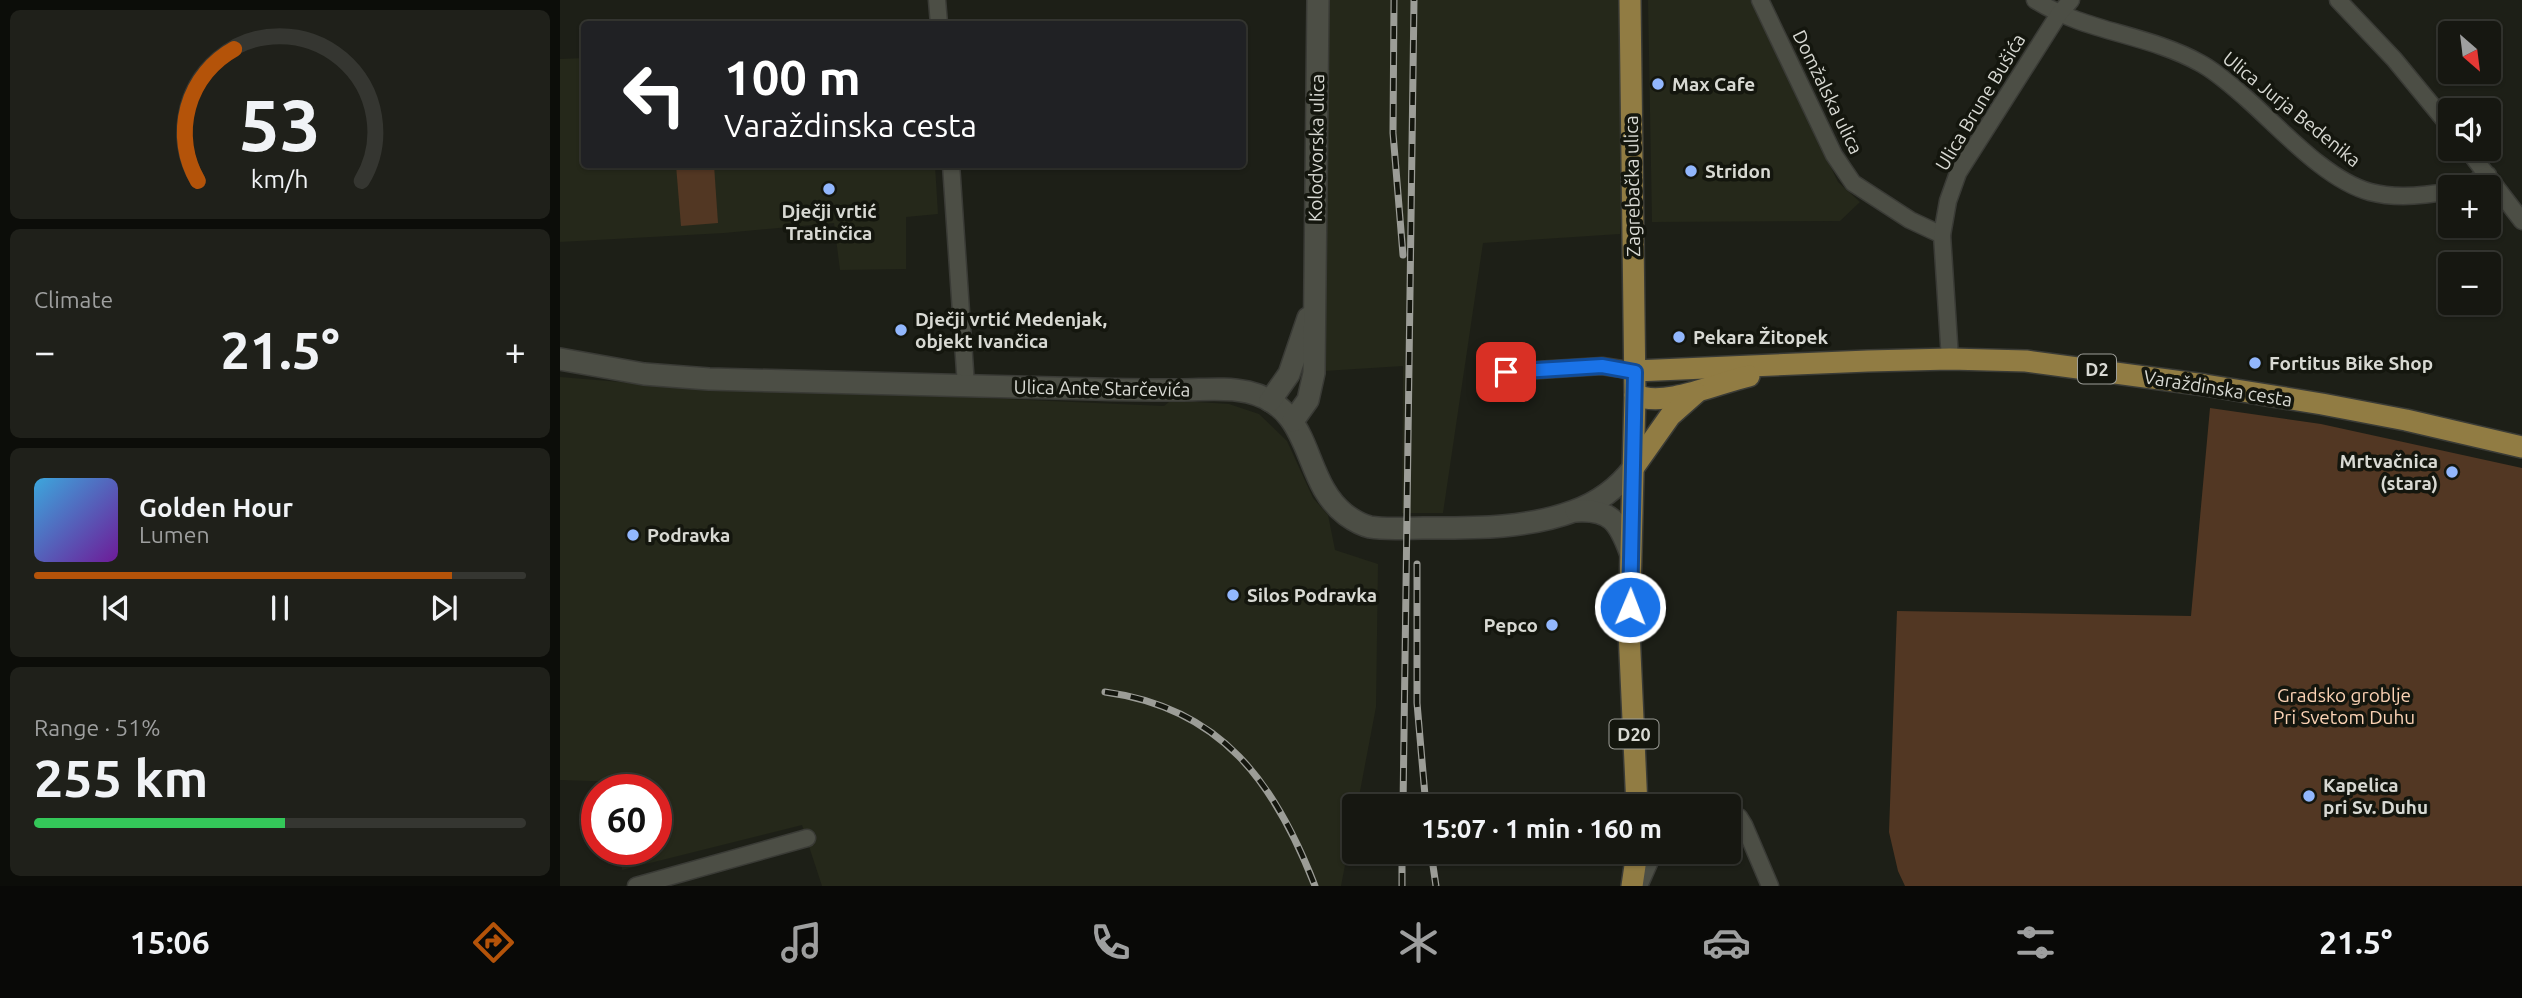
<!DOCTYPE html>
<meta charset="utf-8">
<style>
:root{--surface:#161711;--page:#1f201a;--text:#f1f3f6;--muted:#9e9f9f;--line:#353631;--accent:#b45309}
body{margin:0;font-family:Ubuntu,sans-serif;background:var(--page);color:var(--text);height:100vh;display:flex;flex-direction:column;font-size:26px;white-space:nowrap}
*{box-sizing:border-box;margin:0}
p{font-size:23px;color:var(--muted)}
.icon{flex:none;width:38px;height:38px;fill:none;stroke:currentColor;stroke-width:2;stroke-linecap:round;stroke-linejoin:round}
.map{position:relative;flex:1;overflow:hidden}
.details{display:flex;flex-direction:column;gap:10px;padding:10px;background:#0c0d09;width:560px}
.details>*{flex:none}
.hud{position:absolute;left:21px;top:21px;width:665px;height:147px;border-radius:7px;box-shadow:0 2px 5px #0004,0 0 0 2px var(--line);background:#202124;color:#fff;overflow:hidden}
.needle{width:46px;rotate:152deg}
.buttons{position:absolute;left:1878px;top:21px;display:grid;gap:14px}
.buttons a{display:grid;place-items:center;width:63px;height:63px;border-radius:7px;background:var(--surface);box-shadow:0 2px 5px #0004,0 0 0 2px var(--line);font-size:35px}
.speed{position:absolute;left:21px;top:774px;display:flex;gap:14px;font-size:35px;font-weight:700;text-align:center}
.speed>*{display:grid;place-content:center;width:91px;height:91px;border-radius:50%;background:var(--surface);box-shadow:0 2px 5px #0004,0 0 0 2px var(--line);line-height:1}
.speed .limit{border:10px solid #d22;background:#fff;color:#111}
.pin{position:absolute;display:grid;place-items:center;width:60px;height:60px;color:#fff;margin:-30px;border-radius:14px;box-shadow:0 4px 10px #0006}
.me{position:absolute;width:77px;margin:-38px;rotate:1deg;stroke-linejoin:round;filter:drop-shadow(0 0 5px #0008)}
.turn{display:flex;align-items:center;gap:24px;height:147px;padding:0 28px;font-size:32px}
.turn .icon{width:91px;height:91px;stroke-width:2.5}
.turn b{display:block;font-size:49px;line-height:60px}
.big{font-size:52px;font-weight:700;line-height:1.1}
.details .widget{flex:1;display:flex;flex-direction:column;justify-content:center;gap:10px;min-width:0;padding:0 24px;border-radius:10px;background:var(--page)}
.details .dial{align-items:center;gap:0}
.dial svg{height:182px;overflow:visible;fill:none;stroke:var(--line);stroke-width:7;stroke-linecap:round;text-anchor:middle}
.dial text{fill:var(--text);stroke:none}
.song{display:flex;align-items:center;gap:21px}
.cover{width:84px;height:84px;border-radius:10px;background:linear-gradient(135deg,hsl(200 70% 55%),hsl(280 70% 35%))}
.played{height:7px;border-radius:4px;background:linear-gradient(90deg,var(--accent) 85%,var(--line) 85%)}
.keys{display:flex;justify-content:space-around;direction:ltr}
.heat{display:flex;justify-content:space-between;align-items:center;font-size:38px;direction:ltr}
.charge{height:10px;border-radius:5px;background:linear-gradient(90deg,#34c759 51%,var(--line) 0)}
.trip{position:absolute;left:782px;top:794px;width:399px;height:70px;border-radius:7px;background:var(--surface);box-shadow:0 2px 5px #0004,0 0 0 2px var(--line);font-weight:700;line-height:70px;text-align:center}
.tab-bar{display:flex;height:112px;justify-content:space-around;align-items:center;background:#090907;color:var(--muted)}
.tab-bar .icon{width:49px;height:49px}
.tab-bar .selected{color:var(--accent)}
.tab-bar b{font-size:32px;color:var(--text)}
main{display:flex;flex:1;min-height:0}
.map>svg:first-child{display:block}
.built{fill:#25281a}
.green{fill:#523723}
.lines{fill:none;stroke-linecap:round;stroke-linejoin:round}
.street-casing{stroke:#3a3b36;stroke-width:19}
.secondary-casing{stroke:#3a3b36;stroke-width:24}
.primary-casing{stroke:#3a3b36;stroke-width:24}
.street{stroke:#4c4e45;stroke-width:16}
.secondary{stroke:#4c4e45;stroke-width:21}
.primary{stroke:#917c43;stroke-width:21}
.rail-casing{stroke:#9c9d97;stroke-width:7}
.rail{stroke:#14160e;stroke-width:4.5;stroke-dasharray:13;stroke-linecap:butt}
.route-casing{stroke:#114b97;stroke-width:18}
.route{stroke:#1a73e8;stroke-width:12}
.poi-dot{fill:#92b7fd;stroke:#14160e;stroke-width:2.5}
.labels{text-anchor:middle;dominant-baseline:central;stroke-width:7;stroke-linejoin:round;paint-order:stroke}
.shield{fill:#14160e;stroke:#9d9e98;stroke-width:2}
.shield-label{font-size:18px;font-weight:bold;fill:#d8d9d3}
.poi-label{font-size:19px;font-weight:bold;fill:#d8d9d3;stroke:#14160e;text-anchor:start}
.street-label{font-size:19px;fill:#d8d9d3;stroke:#14160e}
.park-label{font-size:19px;fill:#fcd3b5;stroke:#14160e}
</style>
<main>
<section class="details">
<div class="widget dial"><svg viewBox="0 0 100 80">
<path d="M14 69A42 42 0 1 1 86 69"/>
<path d="M14 69A42 42 0 0 1 30 11" stroke="#b45309"/>
<text x="50" y="56" font-size="32" font-weight="700">53</text>
<text x="50" y="72" font-size="11">km/h</text>
</svg></div>
<div class="widget"><p>Climate</p>
<div class="heat"><a>−</a><b class="big">21.5°</b><a>+</a></div>
</div>
<div class="widget">
<div class="song"><i class="cover"></i><div><b>Golden Hour</b><p>Lumen</p></div></div>
<div class="played"></div>
<div class="keys"><svg class="icon" aria-label="previous" viewBox="0 0 24 24"><path d="M18 5L8 12l10 7zM5 5v14"/></svg><svg class="icon" aria-label="pause" viewBox="0 0 24 24"><path d="M8 5v14M16 5v14"/></svg><svg class="icon" aria-label="next" viewBox="0 0 24 24"><path d="M6 5l10 7-10 7zM19 5v14"/></svg></div>
</div>
<div class="widget"><p>Range · 51%</p><b class="big">255 km</b><div class="charge"></div></div>
</section>
<div class="map">
<svg width="1962" height="886" viewBox="0 0 1962 886">
<rect width="100%" height="100%" fill="#1d1f17"/>
<g class="built">
<polygon points="768,0 1062,0 1063,153 1060,234 923,243 883,513 842,513 843,366 764,371 763,250"/>
<polygon points="1088,0 1190,0 1278,182 1300,202 1280,221 1092,222"/>
<polygon points="24,58 24,164 375,165 378,214 346,217 346,269 280,270 274,223 164,233 0,242 0,59"/>
<polygon points="0,377 170,391 401,397 604,406 609,402 622,401 669,404 699,414 727,441 753,498 768,515 775,550 818,564 816,707 797,807 794,807 794,818 781,886 262,886 242,825 62,870 62,849 96,849 96,789 62,789 62,782 0,780"/>
</g>
<g class="green">
<polygon points="116,165 154,165 158,223 121,226"/>
<polygon points="1650,408 1761,424 1962,468 1962,886 1345,886 1338,871 1329,832 1337,611 1631,616"/>
</g>
<g class="lines">
<g class="street-casing">
<g id="street">
<polyline points="377,0 379,24"/>
<polyline points="1200,0 1274,155 1293,183 1350,220 1382,235"/>
<path d="M1475,0C1525,32 1588,34 1640,63C1657,72 1672,86 1687,99C1721,129 1766,180 1810,192C1836,199 1864,196 1890,191"/>
<polyline points="1778,0 1834,59 1890,127"/>
<polyline points="1907,149 1962,221"/>
<polyline points="391,164 406,386"/>
<polyline points="1904,187 1928,175"/>
<polyline points="1390,359 1382,235 1388,201 1398,173 1499,14 1511,0"/>
<polyline points="946,372 1042,366 1075,371"/>
<polyline points="1169,813 1179,817 1184,825 1210,886"/>
<polyline points="76,886 247,838"/>
<polyline points="1079,886 1094,852"/>
</g>
</g>
<g class="secondary-casing">
<g id="secondary">
<path d="M0,359L84,374L149,379C277,383 406,386 535,389C563,390 592,390 620,390C643,390 666,387 688,392C756,408 740,480 786,515C793,520 801,525 810,527C827,530 846,528 863,528C913,528 966,529 1014,511C1039,502 1057,489 1073,468"/>
<polyline points="710,401 729,374 748,318"/>
<polyline points="733,421 748,400 754,373 758,0"/>
<path d="M1016,511C1051,509 1059,522 1070,552"/>
</g>
</g>
<g class="primary-casing">
<g id="primary">
<polyline points="1070,0 1075,395 1069,631 1077,807"/>
<polyline points="1075,371 1308,361 1390,359 1466,361 1645,385 1762,404 1846,420 1962,447"/>
<path d="M1075,395C1105,408 1157,383 1189,376"/>
<polyline points="1074,467 1110,416 1136,393"/>
<polyline points="1072,886 1077,852"/>
</g>
</g>
<use href="#street" class="street"/>
<use href="#secondary" class="secondary"/>
<use href="#primary" class="primary"/>
<g class="rail-casing">
<g id="rail">
<polyline points="834,0 833,133 843,255"/>
<polyline points="857,564 857,703 866,807"/>
<path d="M545,692C662,708 715,783 755,886"/>
<polyline points="843,807 854,0"/>
<polyline points="871,852 876,886"/>
<polyline points="842,886 842,852"/>
</g>
</g>
<use href="#rail" class="rail"/>
</g>
<g class="lines">
<g class="route-casing">
<polyline id="route" points="946,372 1042,366 1075,372 1070,607"/>
</g>
<use href="#route" class="route"/>
</g>
<g class="poi-dot">
<circle cx="1098" cy="84" r="7"/>
<circle cx="1131" cy="171" r="7"/>
<circle cx="269" cy="189" r="7"/>
<circle cx="341" cy="330" r="7"/>
<circle cx="1119" cy="337" r="7"/>
<circle cx="1695" cy="363" r="7"/>
<circle cx="1892" cy="472" r="7"/>
<circle cx="73" cy="535" r="7"/>
<circle cx="673" cy="595" r="7"/>
<circle cx="992" cy="625" r="7"/>
<circle cx="1749" cy="796" r="7"/>
</g>
<g class="labels">
<g class="shield">
<rect x="1518" y="354.5" width="38" height="29" rx="5"/>
<rect x="1049.5" y="719.5" width="49" height="29" rx="5"/>
</g>
<g class="shield-label">
<text x="1537" y="369">D2</text>
<text x="1074" y="734">D20</text>
</g>
<g class="poi-label">
<text x="1112" y="84">Max Cafe</text>
<text x="1145" y="171">Stridon</text>
<text x="269" y="211" text-anchor="middle">Dječji vrtić<tspan x="269" dy="22">Tratinčica</tspan></text>
<text x="355" y="319">Dječji vrtić Medenjak,<tspan x="355" dy="22">objekt Ivančica</tspan></text>
<text x="1133" y="337">Pekara Žitopek</text>
<text x="1709" y="363">Fortitus Bike Shop</text>
<text x="1878" y="461" text-anchor="end">Mrtvačnica<tspan x="1878" dy="22">(stara)</tspan></text>
<text x="87" y="535">Podravka</text>
<text x="687" y="595">Silos Podravka</text>
<text x="978" y="625" text-anchor="end">Pepco</text>
<text x="1763" y="785">Kapelica<tspan x="1763" dy="22">pri Sv. Duhu</tspan></text>
</g>
<g class="street-label">
<text transform="translate(1268 92) rotate(64)">Domžalska ulica</text>
<text transform="translate(1420 102) rotate(-59)">Ulica Brune Bušića</text>
<text transform="translate(1732 109) rotate(39)">Ulica Jurja Bedenika</text>
<text transform="translate(756 148) rotate(-89)">Kolodvorska ulica</text>
<text transform="translate(1072 186) rotate(-91)">Zagrebačka ulica</text>
<text transform="translate(542 388) rotate(1)">Ulica Ante Starčevića</text>
<text transform="translate(1658 388) rotate(9)">Varaždinska cesta</text>
</g>
<g class="park-label">
<text x="1784" y="695">Gradsko groblje<tspan x="1784" dy="22">Pri Svetom Duhu</tspan></text>
</g>
</g>
</svg>
<div class="buttons">
<a><svg class="needle" viewBox="-14 -14 28 28"><path d="M0-13l5 13h-10z" fill="#e53935"/><path d="M0 13l5-13h-10z" fill="#9e9f9f"/></svg></a>
<a><svg class="icon" aria-label="sound" viewBox="0 0 24 24"><path d="M4 9h4l5-4v14l-5-4H4zM17 9q2 3 0 6"/></svg></a>
<a>+</a>
<a>−</a>
</div>
<div class="speed"><div class="limit">60</div></div>
<div class="pin" style="left:946px;top:372px;background:#d93025"><svg class="icon" aria-label="arrive" viewBox="0 0 24 24"><path d="M6 21V4h12l-3 4 3 4H6"/></svg></div>
<svg class="me" style="left:1070px;top:607px" viewBox="-20 -20 40 40"><circle r="17" fill="#1a73e8" stroke="#fff" stroke-width="3"/><path d="M0-11L8 9 0 5-8 9z" fill="#fff"/></svg>
<div class="trip">15:07 · 1 min · 160 m</div>
<div class="hud">
<div class="turn"><svg class="icon" aria-label="left" viewBox="0 0 24 24"><path d="M17 20v-9H6M10 6l-5 5 5 5"/></svg><div><b>100 m</b>Varaždinska cesta</div></div>
</div>
</div>
</main>
<nav class="tab-bar">
<b>15:06</b>
<svg class="icon selected" aria-label="directions" viewBox="0 0 24 24"><path d="M12 3l9 9-9 9-9-9zM9 14v-3h6M13 9l2 2-2 2"/></svg>
<svg class="icon" aria-label="music" viewBox="0 0 24 24"><path d="M9 18V5l10-2v13"/><circle cx="6" cy="18" r="3"/><circle cx="16" cy="16" r="3"/></svg>
<svg class="icon" aria-label="phone" viewBox="0 0 24 24"><path d="M5 4h4l2 5-3 2q2 4 5 5l2-3 5 2v4C11 20 4 13 5 4z"/></svg>
<svg class="icon" aria-label="climate" viewBox="0 0 24 24"><path d="M12 3v18M4 7l16 10M4 17L20 7"/></svg>
<svg class="icon" aria-label="car" viewBox="0 0 24 24"><path d="M5 17H2v-5l4-1 3-4h7l3 4 3 1v5h-3M9 17h6M6 11h13"/><circle cx="7" cy="17" r="2"/><circle cx="17" cy="17" r="2"/></svg>
<svg class="icon" aria-label="filters" viewBox="0 0 24 24"><path d="M4 7h16M4 17h16"/><circle cx="9" cy="7" r="2"/><circle cx="15" cy="17" r="2"/></svg>
<b>21.5°</b>
</nav>
